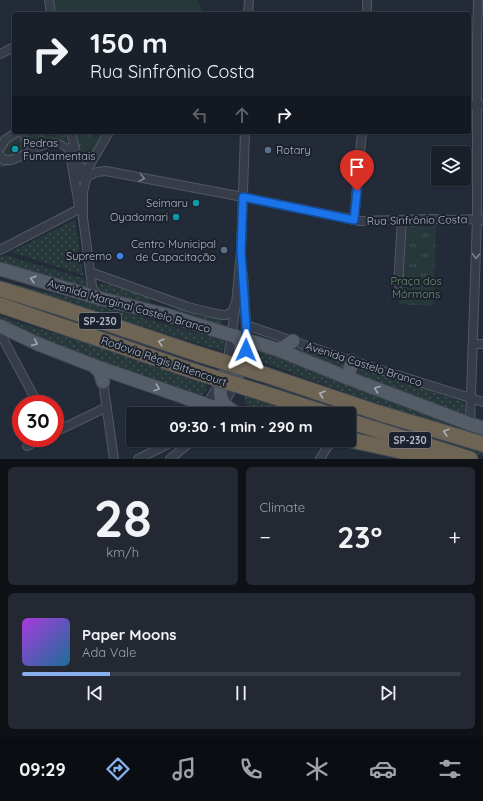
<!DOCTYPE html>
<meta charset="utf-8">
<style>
:root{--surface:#1a202a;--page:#232832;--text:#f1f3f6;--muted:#9fa3a8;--line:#383e47;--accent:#8ab0f0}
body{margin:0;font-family:Quicksand,sans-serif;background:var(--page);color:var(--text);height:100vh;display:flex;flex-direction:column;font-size:15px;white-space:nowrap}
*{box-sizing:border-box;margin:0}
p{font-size:13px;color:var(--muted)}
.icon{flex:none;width:22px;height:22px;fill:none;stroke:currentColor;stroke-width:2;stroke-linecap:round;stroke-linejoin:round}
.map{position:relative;height:459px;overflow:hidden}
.side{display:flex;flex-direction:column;gap:8px;padding:8px;background:#0e1217;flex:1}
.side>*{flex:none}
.banner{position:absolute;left:12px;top:12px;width:459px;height:122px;border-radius:4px;box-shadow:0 1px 3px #0004,0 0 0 1px var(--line);background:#1a202a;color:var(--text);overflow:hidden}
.fabs{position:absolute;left:431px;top:146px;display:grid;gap:8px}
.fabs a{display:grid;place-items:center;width:40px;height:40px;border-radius:4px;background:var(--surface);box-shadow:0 1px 3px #0004,0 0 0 1px var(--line);font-size:20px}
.speed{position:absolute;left:12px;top:395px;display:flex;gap:8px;font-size:20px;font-weight:700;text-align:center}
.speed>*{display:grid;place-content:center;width:52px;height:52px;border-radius:50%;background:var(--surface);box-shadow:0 1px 3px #0004,0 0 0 1px var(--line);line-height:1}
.speed .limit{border:6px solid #d22;background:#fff;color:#111}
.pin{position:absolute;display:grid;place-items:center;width:34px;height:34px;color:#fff;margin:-41px -17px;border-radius:50% 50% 50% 0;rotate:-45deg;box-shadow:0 0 4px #0007}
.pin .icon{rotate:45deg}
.me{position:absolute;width:44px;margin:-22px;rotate:1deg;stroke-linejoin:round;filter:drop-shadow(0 0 3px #0008)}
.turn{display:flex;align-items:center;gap:14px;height:84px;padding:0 12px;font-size:18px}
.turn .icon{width:52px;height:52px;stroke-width:2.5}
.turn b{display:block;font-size:28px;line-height:34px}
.lanes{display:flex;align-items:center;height:38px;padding:0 12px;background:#0003;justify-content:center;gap:20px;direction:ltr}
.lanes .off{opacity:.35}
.big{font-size:30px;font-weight:800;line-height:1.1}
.side .card{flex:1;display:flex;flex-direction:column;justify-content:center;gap:6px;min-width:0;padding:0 14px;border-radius:6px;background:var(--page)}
.side .dial{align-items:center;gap:0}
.dial b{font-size:52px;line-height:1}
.song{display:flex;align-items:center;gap:12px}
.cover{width:48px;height:48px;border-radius:6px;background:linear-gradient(135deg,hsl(280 70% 55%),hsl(200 70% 35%))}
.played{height:4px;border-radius:2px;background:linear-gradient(90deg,var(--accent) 20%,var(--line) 20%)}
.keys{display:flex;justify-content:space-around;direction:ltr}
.heat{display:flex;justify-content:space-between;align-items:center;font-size:22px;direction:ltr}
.side .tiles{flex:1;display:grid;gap:8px;grid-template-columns:1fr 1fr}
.card:last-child{grid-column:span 2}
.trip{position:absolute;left:126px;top:407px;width:230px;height:40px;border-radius:4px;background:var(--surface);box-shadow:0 1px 3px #0004,0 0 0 1px var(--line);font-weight:800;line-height:40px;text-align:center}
.tab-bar{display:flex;height:64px;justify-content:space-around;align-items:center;background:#0a0d11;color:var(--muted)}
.tab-bar .icon{width:28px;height:28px}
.tab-bar .active{color:var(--accent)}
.tab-bar b{font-size:18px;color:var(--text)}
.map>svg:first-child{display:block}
.grass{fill:url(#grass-dots)}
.park{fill:url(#park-tufts)}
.pitch{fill:#26383a}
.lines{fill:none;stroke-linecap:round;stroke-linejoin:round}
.pedestrian-casing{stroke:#515863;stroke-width:8}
.minor-casing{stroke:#515863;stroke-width:10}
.primary-casing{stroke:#3f4651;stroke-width:15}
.motorway-casing{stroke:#414853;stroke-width:17}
.pedestrian{stroke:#363d48;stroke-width:6}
.minor{stroke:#363d48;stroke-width:8}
.primary{stroke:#545c68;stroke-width:13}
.motorway{stroke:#6e6454;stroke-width:15}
.motorway-bridge-casing{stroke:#414853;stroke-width:17;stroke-linecap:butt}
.motorway-bridge{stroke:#6e6454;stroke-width:15}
.oneway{stroke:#7a818c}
.oneway2{stroke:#9ea6b2}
.oneway3{stroke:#aab0b9}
.route-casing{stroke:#114b97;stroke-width:10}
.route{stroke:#1a73e8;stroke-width:7}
.culture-dot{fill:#0f9aa8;stroke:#1b222d;stroke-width:1.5}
.service-dot{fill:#5c6f8a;stroke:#1b222d;stroke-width:1.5}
.shop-dot{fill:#3f7fe0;stroke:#1b222d;stroke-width:1.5}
.labels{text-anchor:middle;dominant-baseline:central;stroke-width:4;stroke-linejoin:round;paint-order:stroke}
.shield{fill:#1b222d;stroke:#848b97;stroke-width:1}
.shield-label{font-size:10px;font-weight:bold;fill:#b1b8c4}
.poi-label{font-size:11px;fill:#b1b8c4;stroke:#1b222d;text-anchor:end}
.street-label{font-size:11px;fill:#b1b8c4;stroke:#1b222d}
.park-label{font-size:11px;fill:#6a9374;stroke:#1b222d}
</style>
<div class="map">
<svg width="483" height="459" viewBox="0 0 483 459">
<defs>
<pattern id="grass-dots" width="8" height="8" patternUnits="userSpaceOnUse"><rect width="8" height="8" fill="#26383a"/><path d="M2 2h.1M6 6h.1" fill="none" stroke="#435355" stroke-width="1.8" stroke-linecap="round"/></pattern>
<pattern id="park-tufts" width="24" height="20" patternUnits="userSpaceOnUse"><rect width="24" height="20" fill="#26383a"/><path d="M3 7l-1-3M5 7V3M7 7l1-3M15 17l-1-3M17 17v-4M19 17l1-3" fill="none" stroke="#435355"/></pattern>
</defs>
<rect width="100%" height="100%" fill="#232b38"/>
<g class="grass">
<polygon points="75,220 83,275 11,252"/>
<polygon points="5,255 85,279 87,284 85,288 0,266 0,257"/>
<polygon points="0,281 91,303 223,341 225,344 225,347 221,351"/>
<polygon points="102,283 148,296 150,301 148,303 146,304 100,291 98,288 99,285"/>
<polygon points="178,307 221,319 222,321 222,324 221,326 174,311 175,308"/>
<path d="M0,315L23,324L118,352L206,382C208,388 206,393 200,396L160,383L20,332L0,322Z"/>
<polygon points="294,345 346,363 344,370 291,352"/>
<polygon points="256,348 435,416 483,435 483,437 370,401 255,360 253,356 252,352"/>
<polygon points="361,368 463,402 467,406 467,413 464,416 358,376 358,370"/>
<polygon points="267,380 483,449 483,456 349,414 345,414 265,387"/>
<path d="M246,392L309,414C295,414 234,420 246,392Z"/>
</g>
<g class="park">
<path d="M14,129V132H65L69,155L65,156C64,152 62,148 57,147C48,145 22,161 13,165C9,166 4,166 0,167V137L3,135Z"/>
<polygon points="71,132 105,132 84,168"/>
<polygon points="404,226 436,226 433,306 399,304"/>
</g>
<polygon class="pitch" points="54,0 198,0 203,14 56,14"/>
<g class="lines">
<g class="pedestrian-casing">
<path id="pedestrian" d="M21,132L27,144L33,149C52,147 50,134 70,151"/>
</g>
<g class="minor-casing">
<g id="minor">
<polyline points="49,0 51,14"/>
<polyline points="248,14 249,0"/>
<polyline points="367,14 367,0"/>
<polyline points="0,54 14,47"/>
<polyline points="469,105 483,105"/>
<polyline points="71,132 78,162 86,179 83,192 83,218 92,286 94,291 100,297"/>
<polyline points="0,148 5,140 17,132"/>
<polyline points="69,148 79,206"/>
<polyline points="0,156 4,160 11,160 32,152"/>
<polyline points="78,172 85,171 88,168 109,132"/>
<polyline points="74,178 84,178 97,172 106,171 243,197 360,221 432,219 455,220 477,219 483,220"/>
<polyline points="354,220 362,132"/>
<polyline points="0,250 83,207"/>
<polyline points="90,272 188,307 212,313 223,315 226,315 232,312 235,305"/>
<polyline points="243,274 247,342"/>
<polyline points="398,284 402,220"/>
<polyline points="246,325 352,361 483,402"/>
<polyline points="1,335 38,404"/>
<polyline points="473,344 483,344"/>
<polyline points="227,366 236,304 241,251 245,132"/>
<polyline points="103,382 114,459"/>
<polyline points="223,405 236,382"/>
<polyline points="201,414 219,384"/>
<polyline points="470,424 477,219 477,38 478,0"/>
<polyline points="55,432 107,407"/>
<polyline points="27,446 43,438"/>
<polyline points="138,459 176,440"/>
<polyline points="170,459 193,440"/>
<polyline points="320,459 328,446 335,440"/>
</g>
</g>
<g class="primary-casing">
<g id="primary">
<polyline points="0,269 102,299 163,314 279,350 348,378 470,424 483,428"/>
<polyline points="0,326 38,344 100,368 207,405 241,414"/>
<polyline points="235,336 240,342 241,345 241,351 236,373 237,381"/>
<polyline points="279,350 293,341"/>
<polyline points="94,366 100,372 103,382"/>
<path d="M225,373C224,378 223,381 221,386C218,397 224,406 233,411"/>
<polyline points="348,378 352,361"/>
</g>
</g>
<g class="motorway-casing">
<g id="motorway">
<polyline points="0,289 49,304 198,354"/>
<polyline points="0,305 193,371"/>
<polyline points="266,375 379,413 483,444"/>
<polyline points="263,393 328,414"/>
<polyline points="349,421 470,459"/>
<polyline points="351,440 438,459"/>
</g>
</g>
<use href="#pedestrian" class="pedestrian"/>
<use href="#minor" class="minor"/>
<use href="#primary" class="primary"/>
<use href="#motorway" class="motorway"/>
<g class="motorway-bridge-casing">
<g id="motorway-bridge">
<polyline points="198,354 266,375"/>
<polyline points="193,371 263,393"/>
</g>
</g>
<use href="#motorway-bridge" class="motorway-bridge"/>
</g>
<defs><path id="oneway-chevron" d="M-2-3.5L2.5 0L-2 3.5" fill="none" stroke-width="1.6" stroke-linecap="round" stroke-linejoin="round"/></defs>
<g class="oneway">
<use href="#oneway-chevron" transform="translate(142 178) rotate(11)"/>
<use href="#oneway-chevron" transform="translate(476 256) rotate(92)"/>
</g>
<g class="oneway2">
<use href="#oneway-chevron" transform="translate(33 279) rotate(-164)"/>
<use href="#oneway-chevron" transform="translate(35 343) rotate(24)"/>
<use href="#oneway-chevron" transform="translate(157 388) rotate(19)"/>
<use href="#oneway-chevron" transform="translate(377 389) rotate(-159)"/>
</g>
<g class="oneway3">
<use href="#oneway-chevron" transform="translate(161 342) rotate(-161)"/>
<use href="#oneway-chevron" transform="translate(322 394) rotate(-162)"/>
<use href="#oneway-chevron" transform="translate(446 432) rotate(-164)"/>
</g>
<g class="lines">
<g class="route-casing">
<polyline id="route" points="246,350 247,340 241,251 243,197 354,220 357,191"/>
</g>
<use href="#route" class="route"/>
</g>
<g class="culture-dot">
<circle cx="15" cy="149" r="4"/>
<circle cx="196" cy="203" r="4"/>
<circle cx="176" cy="217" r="4"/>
</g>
<g class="service-dot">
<circle cx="268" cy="150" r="4"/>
<circle cx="224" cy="250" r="4"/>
</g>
<circle class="shop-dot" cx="120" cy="256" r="4"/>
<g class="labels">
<g class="shield">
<rect x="79" y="313" width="42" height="16" rx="3"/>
<rect x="389" y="432" width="42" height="16" rx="3"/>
</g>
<g class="shield-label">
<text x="100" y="321">SP-230</text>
<text x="410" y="440">SP-230</text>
</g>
<g class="poi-label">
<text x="23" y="143" text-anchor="start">Pedras<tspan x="23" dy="13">Fundamentais</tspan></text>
<text x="276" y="150" text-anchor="start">Rotary</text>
<text x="188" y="203">Seimaru</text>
<text x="168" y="217">Oyadomari</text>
<text x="216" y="244">Centro Municipal<tspan x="216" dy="13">de Capacitação</tspan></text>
<text x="112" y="256">Supremo</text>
</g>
<g class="street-label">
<text transform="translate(417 220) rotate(-1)">Rua Sinfrônio Costa</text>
<text transform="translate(129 306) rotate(16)">Avenida Marginal Castelo Branco</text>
<text transform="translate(164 361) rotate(19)">Rodovia Régis Bittencourt</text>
<text transform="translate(364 364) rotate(18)">Avenida Castelo Branco</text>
</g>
<g class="park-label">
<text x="416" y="281">Praça dos<tspan x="416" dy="13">Mórmons</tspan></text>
</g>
</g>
</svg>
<div class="fabs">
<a><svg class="icon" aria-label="layers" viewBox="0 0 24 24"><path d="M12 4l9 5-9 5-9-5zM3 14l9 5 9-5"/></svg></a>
</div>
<div class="speed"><div class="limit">30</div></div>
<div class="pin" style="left:357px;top:191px;background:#d93025"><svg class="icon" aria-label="arrive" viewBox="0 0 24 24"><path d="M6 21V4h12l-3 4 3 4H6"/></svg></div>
<svg class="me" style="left:246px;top:350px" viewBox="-20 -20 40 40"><path d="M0-17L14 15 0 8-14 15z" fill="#1a73e8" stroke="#fff" stroke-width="4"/></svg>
<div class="trip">09:30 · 1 min · 290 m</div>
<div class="banner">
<div class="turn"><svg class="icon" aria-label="right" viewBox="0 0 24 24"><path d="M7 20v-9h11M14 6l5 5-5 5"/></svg><div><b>150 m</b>Rua Sinfrônio Costa</div></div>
<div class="lanes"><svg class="icon off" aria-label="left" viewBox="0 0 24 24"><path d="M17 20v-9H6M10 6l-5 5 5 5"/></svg><svg class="icon off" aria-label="ahead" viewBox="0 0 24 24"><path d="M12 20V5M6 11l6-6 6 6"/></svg><svg class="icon" aria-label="right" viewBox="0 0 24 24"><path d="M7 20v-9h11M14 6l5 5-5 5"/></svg></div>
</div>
</div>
<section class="side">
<div class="tiles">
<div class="card dial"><b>28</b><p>km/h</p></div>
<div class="card"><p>Climate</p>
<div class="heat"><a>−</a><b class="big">23°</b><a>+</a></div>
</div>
<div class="card">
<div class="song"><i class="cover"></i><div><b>Paper Moons</b><p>Ada Vale</p></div></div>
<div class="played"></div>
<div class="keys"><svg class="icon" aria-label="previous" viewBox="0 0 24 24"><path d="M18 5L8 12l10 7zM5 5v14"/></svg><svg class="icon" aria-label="pause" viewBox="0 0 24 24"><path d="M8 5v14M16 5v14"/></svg><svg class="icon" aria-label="next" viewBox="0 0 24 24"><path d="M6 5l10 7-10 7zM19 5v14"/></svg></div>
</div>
</div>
</section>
<nav class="tab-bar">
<b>09:29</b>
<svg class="icon active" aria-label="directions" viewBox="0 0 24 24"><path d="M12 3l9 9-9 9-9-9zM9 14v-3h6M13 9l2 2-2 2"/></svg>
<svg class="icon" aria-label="music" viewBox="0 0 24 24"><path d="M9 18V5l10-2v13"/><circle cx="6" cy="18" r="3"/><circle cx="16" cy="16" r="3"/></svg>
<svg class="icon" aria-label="phone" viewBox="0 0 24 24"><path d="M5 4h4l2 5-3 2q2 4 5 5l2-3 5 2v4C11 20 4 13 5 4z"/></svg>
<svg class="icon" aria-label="climate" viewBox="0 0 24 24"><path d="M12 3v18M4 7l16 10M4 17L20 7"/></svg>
<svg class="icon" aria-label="car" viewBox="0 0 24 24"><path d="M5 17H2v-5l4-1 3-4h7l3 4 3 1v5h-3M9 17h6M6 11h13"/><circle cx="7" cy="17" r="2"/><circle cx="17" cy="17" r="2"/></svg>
<svg class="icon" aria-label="filters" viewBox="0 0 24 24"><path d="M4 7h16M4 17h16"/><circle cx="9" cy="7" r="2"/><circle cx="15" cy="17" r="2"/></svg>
</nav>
